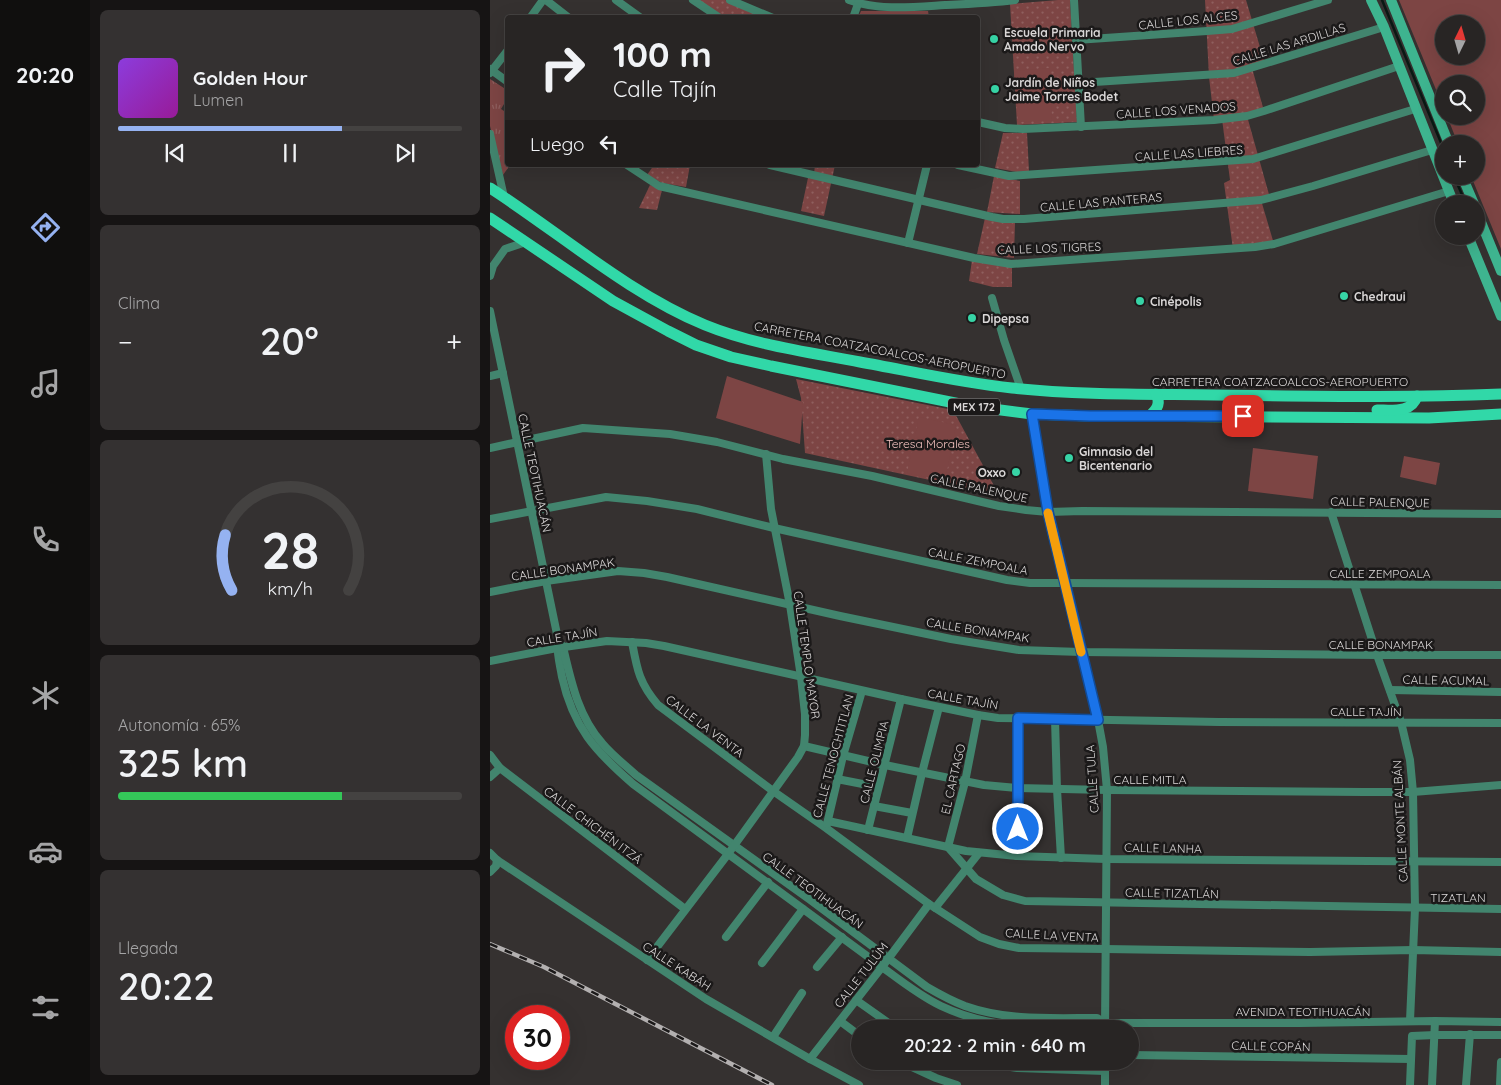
<!DOCTYPE html>
<html lang="es">
<meta charset="utf-8">
<style>
:root{--surface:#282524;--page:#343131;--text:#f1f3f6;--muted:#a5a5a6;--line:#444241;--accent:#95b2f1}
body{margin:0;font-family:Quicksand,sans-serif;background:var(--page);color:var(--text);height:100vh;display:flex;flex-direction:column;font-size:19px;white-space:nowrap}
*{box-sizing:border-box;margin:0}
p{font-size:16px;color:var(--muted)}
.icon{flex:none;width:28px;height:28px;fill:none;stroke:currentColor;stroke-width:2;stroke-linecap:round;stroke-linejoin:round}
.map{position:relative;flex:1;overflow:hidden}
.drawer{display:flex;flex-direction:column;gap:10px;padding:10px;background:#161414;width:400px}
.drawer>*{flex:none}
.hud{position:absolute;left:15px;top:15px;width:475px;height:152px;border-radius:5px;box-shadow:0 5px 20px #0002,0 0 0 1px var(--line);background:#282524;color:var(--text);overflow:hidden}
.needle{width:32px;rotate:5deg}
.buttons{position:absolute;left:945px;top:15px;display:grid;gap:10px}
.buttons a{display:grid;place-items:center;width:50px;height:50px;border-radius:50%;background:var(--surface);box-shadow:0 5px 20px #0002,0 0 0 1px var(--line);font-size:25px}
.speed{position:absolute;left:15px;top:1005px;display:flex;gap:10px;font-size:25px;font-weight:700;text-align:center}
.speed>*{display:grid;place-content:center;width:65px;height:65px;border-radius:50%;background:var(--surface);box-shadow:0 5px 20px #0002,0 0 0 1px var(--line);line-height:1}
.speed .limit{border:8px solid #d22;background:#fff;color:#111}
.pin{position:absolute;display:grid;place-items:center;width:42px;height:42px;color:#fff;margin:-21px;border-radius:10px;box-shadow:0 2px 8px #0006}
.me{position:absolute;width:55px;margin:-28px;rotate:0deg;stroke-linejoin:round;filter:drop-shadow(0 0 4px #0008)}
.turn{display:flex;align-items:center;gap:18px;height:105px;padding:0 25px;font-size:22px}
.turn .icon{width:65px;height:65px;stroke-width:2.5}
.turn b{display:block;font-size:35px;line-height:42px}
.then{display:flex;align-items:center;height:48px;padding:0 25px;background:#0003;gap:10px;font-size:19px}
.big{font-size:38px;font-weight:600;line-height:1.1}
.drawer .widget{flex:1;display:flex;flex-direction:column;justify-content:center;gap:8px;min-width:0;padding:0 18px;border-radius:8px;background:var(--page)}
.drawer .dial{align-items:center;gap:0}
.dial svg{height:130px;overflow:visible;fill:none;stroke:var(--line);stroke-width:7;stroke-linecap:round;text-anchor:middle}
.dial text{fill:var(--text);stroke:none}
.song{display:flex;align-items:center;gap:15px}
.cover{width:60px;height:60px;border-radius:8px;background:linear-gradient(135deg,hsl(270 70% 55%),hsl(300 70% 35%))}
.played{height:5px;border-radius:2px;background:linear-gradient(90deg,var(--accent) 65%,var(--line) 65%)}
.keys{display:flex;justify-content:space-around;direction:ltr}
.heat{display:flex;justify-content:space-between;align-items:center;font-size:28px;direction:ltr}
.charge{height:8px;border-radius:4px;background:linear-gradient(90deg,#34c759 65%,var(--line) 0)}
.trip{position:absolute;left:361px;top:1020px;width:288px;height:50px;border-radius:25px;background:var(--surface);box-shadow:0 5px 20px #0002,0 0 0 1px var(--line);font-weight:600;line-height:50px;text-align:center}
main{display:flex;flex:1;min-height:0}
.tab-bar{display:flex;flex-direction:column;width:90px;justify-content:space-around;align-items:center;background:#100f0e;color:var(--muted)}
.tab-bar .icon{width:35px;height:35px}
.tab-bar .selected{color:var(--accent)}
.tab-bar b{font-size:22px;color:var(--text)}
.map>svg:first-child{display:block}
.grass{fill:url(#grass-tufts)}
.park{fill:url(#park-dots)}
.garden{fill:#7d4544;fill-rule:evenodd}
.lines{fill:none;stroke-linecap:round;stroke-linejoin:round}
.stream{stroke:#0a1914;stroke-width:2.5}
.street{stroke:#42856e;stroke-width:8}
.secondary{stroke:#3eb48f;stroke-width:10}
.primary{stroke:#31d8a8;stroke-width:11}
.rail-casing{stroke:#b3b0b0;stroke-width:4.5}
.rail{stroke:#1b1919;stroke-width:2.5;stroke-dasharray:8;stroke-linecap:butt}
.route-casing{stroke:#114b97;stroke-width:12}
.route{stroke:#1a73e8;stroke-width:9}
.slow{stroke:#f59e0b;stroke-width:9}
.poi-dot{fill:#37d4a6;stroke:#1b1919;stroke-width:2}
.labels{text-anchor:middle;dominant-baseline:central;stroke-width:5;stroke-linejoin:round;paint-order:stroke}
.shield{fill:#1b1919;stroke:#a19e9e;stroke-width:1}
.shield-label{font-size:11px;font-weight:bold;fill:#dad7d7}
.street-label{font-size:12px;fill:#dad7d7;stroke:#1b1919}
.poi-label{font-size:12px;font-weight:bold;fill:#dad7d7;stroke:#1b1919;text-anchor:start}
.park-label{font-size:12px;fill:#f5c3c0;stroke:#1b1919}
</style>
<main>
<nav class="tab-bar">
<b>20:20</b>
<svg class="icon selected" aria-label="directions" viewBox="0 0 24 24"><path d="M12 3l9 9-9 9-9-9zM9 14v-3h6M13 9l2 2-2 2"/></svg>
<svg class="icon" aria-label="music" viewBox="0 0 24 24"><path d="M9 18V5l10-2v13"/><circle cx="6" cy="18" r="3"/><circle cx="16" cy="16" r="3"/></svg>
<svg class="icon" aria-label="phone" viewBox="0 0 24 24"><path d="M5 4h4l2 5-3 2q2 4 5 5l2-3 5 2v4C11 20 4 13 5 4z"/></svg>
<svg class="icon" aria-label="climate" viewBox="0 0 24 24"><path d="M12 3v18M4 7l16 10M4 17L20 7"/></svg>
<svg class="icon" aria-label="car" viewBox="0 0 24 24"><path d="M5 17H2v-5l4-1 3-4h7l3 4 3 1v5h-3M9 17h6M6 11h13"/><circle cx="7" cy="17" r="2"/><circle cx="17" cy="17" r="2"/></svg>
<svg class="icon" aria-label="filters" viewBox="0 0 24 24"><path d="M4 7h16M4 17h16"/><circle cx="9" cy="7" r="2"/><circle cx="15" cy="17" r="2"/></svg>
</nav>
<section class="drawer">
<div class="widget">
<div class="song"><i class="cover"></i><div><b>Golden Hour</b><p>Lumen</p></div></div>
<div class="played"></div>
<div class="keys"><svg class="icon" aria-label="previous" viewBox="0 0 24 24"><path d="M18 5L8 12l10 7zM5 5v14"/></svg><svg class="icon" aria-label="pause" viewBox="0 0 24 24"><path d="M8 5v14M16 5v14"/></svg><svg class="icon" aria-label="next" viewBox="0 0 24 24"><path d="M6 5l10 7-10 7zM19 5v14"/></svg></div>
</div>
<div class="widget"><p>Clima</p>
<div class="heat"><a>−</a><b class="big">20°</b><a>+</a></div>
</div>
<div class="widget dial"><svg viewBox="0 0 100 80">
<path d="M14 69A42 42 0 1 1 86 69"/>
<path d="M14 69A42 42 0 0 1 10 35" stroke="#95b2f1"/>
<text x="50" y="56" font-size="32" font-weight="700">28</text>
<text x="50" y="72" font-size="11">km/h</text>
</svg></div>
<div class="widget"><p>Autonomía · 65%</p><b class="big">325 km</b><div class="charge"></div></div>
<div class="widget"><p>Llegada</p><b class="big">20:22</b></div>
</section>
<div class="map">
<svg width="1011" height="1085" viewBox="0 0 1011 1085">
<defs>
<pattern id="grass-tufts" width="24" height="20" patternUnits="userSpaceOnUse" patternTransform="scale(1.25)"><rect width="24" height="20" fill="#7d4544"/><path d="M3 7l-1-3M5 7V3M7 7l1-3M15 17l-1-3M17 17v-4M19 17l1-3" fill="none" stroke="#8f5f5e"/></pattern>
<pattern id="park-dots" width="8" height="8" patternUnits="userSpaceOnUse" patternTransform="scale(1.25)"><rect width="8" height="8" fill="#7d4544"/><path d="M2 2h.1M6 6h.1" fill="none" stroke="#8f5f5e" stroke-width="1.8" stroke-linecap="round"/></pattern>
</defs>
<rect width="100%" height="100%" fill="#353130"/>
<g class="grass">
<polygon points="371,11 438,11 439,17 368,18"/>
<polygon points="0,79 17,90 17,99 11,109 17,113 18,165 20,165 13,175 0,126"/>
</g>
<g class="park">
<polygon points="208,0 235,0 278,17 227,17"/>
<polygon points="568,0 580,0 587,122 527,125 520,4"/>
<polygon points="715,0 756,0 775,64 762,68 774,111 757,116 780,198 771,200 784,244 743,249 734,183 740,180 732,119 724,120 719,77"/>
<polygon points="513,133 537,133 539,171 527,172 505,168"/>
<polygon points="164,165 200,165 196,187 172,183 157,175"/>
<polygon points="325,165 345,165 334,216 311,211 319,173 324,174"/>
<polygon points="504,176 530,181 530,214 497,212"/>
<polygon points="160,185 172,190 167,210 149,208"/>
<polygon points="495,218 525,222 524,258 487,254"/>
<polygon points="482,260 522,266 522,287 503,287 479,281"/>
<polygon points="306,379 463,410 509,495 315,453 311,398"/>
</g>
<g class="garden">
<path d="M909,0H1011V249L981,176H986V144H968L957,116H986V84H954V109ZM954,24H986V56H954Z"/>
<polygon points="559,68 562,120 528,122 524,71"/>
<polygon points="237,376 313,402 310,444 226,418"/>
<polygon points="429,417 466,425 455,481 417,473"/>
<polygon points="763,448 828,456 823,499 758,491"/>
<polygon points="914,456 950,463 946,485 910,477"/>
</g>
<g class="lines">
<g class="stream">
<polyline points="892,0 954,150"/>
<polyline points="964,176 976,204"/>
</g>
<g class="street">
<polyline points="56,0 79,18"/>
<polyline points="126,0 151,18"/>
<polyline points="203,0 230,18"/>
<polyline points="240,0 283,18"/>
<path d="M359,0C389,11 424,7 455,5C478,4 502,3 525,0"/>
<polyline points="584,0 591,127"/>
<polyline points="40,18 53,0"/>
<polyline points="363,18 369,1"/>
<polyline points="586,40 717,31 742,29 838,0"/>
<polyline points="0,69 18,82"/>
<polyline points="0,73 18,50"/>
<polyline points="589,83 744,73 894,27"/>
<polyline points="488,122 515,128 533,129 724,120 757,116 774,111 909,66"/>
<polyline points="0,134 14,197"/>
<polyline points="137,165 169,186 484,258 521,264 765,247 784,244 959,191"/>
<polyline points="280,165 502,217 513,219 534,219 771,200 823,186 942,150"/>
<polyline points="468,165 519,176 763,159 925,109"/>
<polyline points="418,243 437,165"/>
<polyline points="0,276 3,266 15,249 36,242"/>
<polyline points="502,298 514,340 531,389"/>
<path d="M0,311L68,639C66,652 70,664 72,677C83,727 105,751 143,784L392,967C411,981 430,996 451,1006C485,1022 522,1027 560,1029"/>
<polyline points="0,376 13,373"/>
<polyline points="542,414 558,512 608,720 613,747 617,790 615,1029"/>
<polyline points="0,448 93,428 180,434 227,442 293,459 382,476 509,506 536,510 558,512 592,511 1011,514"/>
<polyline points="841,512 887,655 911,722 920,760 923,792 925,908 920,1021"/>
<polyline points="0,519 116,497 157,501 207,509 284,528 517,580 540,583 575,583 1011,585"/>
<polyline points="0,592 56,581 128,571 154,573 177,577 350,616 461,639 529,650 591,652 887,655 1011,655"/>
<path d="M142,642C147,669 149,683 168,705L283,791L336,828L439,904L490,937L509,944L529,948L615,949L820,952L923,950L1011,952"/>
<path d="M70,643L73,647C81,681 88,716 112,743C122,755 135,765 146,775L319,899L437,987C449,994 462,1001 475,1006C517,1021 563,1018 607,1018L615,1023"/>
<polyline points="0,661 67,648 117,641 156,643 174,646 411,699 488,715 508,718 729,722 1011,723"/>
<polyline points="900,690 1011,692"/>
<polyline points="488,715 475,782 458,847 486,879 513,895 535,901 1011,909"/>
<polyline points="565,719 567,789 571,858"/>
<polyline points="314,746 395,765 494,785 527,788 617,790 874,792 923,792 1011,785"/>
<polyline points="0,755 10,768 195,909"/>
<polyline points="0,777 10,768"/>
<polyline points="347,779 388,787"/>
<polyline points="384,806 422,813"/>
<polyline points="338,821 476,851 527,856 616,859 1011,862"/>
<polyline points="337,824 353,756 372,691"/>
<polyline points="378,830 411,699"/>
<polyline points="417,838 432,773 449,707"/>
<polyline points="0,853 7,860 216,999 320,1059 369,1085"/>
<polyline points="527,856 528,718"/>
<polyline points="0,872 6,866 7,860"/>
<polyline points="445,908 489,853"/>
<polyline points="236,937 278,882"/>
<polyline points="157,960 238,854 308,757 314,746 315,735 315,714 311,677 300,605 281,509 276,454"/>
<polyline points="272,963 313,909"/>
<polyline points="327,967 352,937"/>
<polyline points="366,1000 407,1029"/>
<polyline points="350,1021 370,1036"/>
<polyline points="615,1023 810,1023 945,1021 1011,1022"/>
<polyline points="580,1029 607,1029 615,1023"/>
<polyline points="283,1037 312,993"/>
<polyline points="640,1055 921,1059"/>
<polyline points="320,1059 392,967 439,904"/>
<polyline points="409,1061 446,1078 467,1085"/>
<polyline points="484,1061 527,1068 615,1071"/>
<polyline points="615,1085 615,1061"/>
<polyline points="920,1085 922,1036 945,1035 1011,1035"/>
<polyline points="942,1085 945,1021"/>
<polyline points="976,1085 980,1034"/>
<polyline points="1010,1085 1011,1062"/>
</g>
<g class="secondary">
<polyline points="881,0 894,27 964,204"/>
<polyline points="901,0 959,144"/>
<polyline points="972,176 984,204"/>
<polyline points="986,210 1011,271"/>
<polyline points="978,236 1011,316"/>
</g>
<g class="primary">
<path d="M0,188C70,233 138,293 215,325C264,345 318,352 370,362C420,371 471,383 522,388C589,395 657,394 724,395C819,396 915,398 1011,394"/>
<polyline points="0,218 123,301 178,331 206,345 241,357 281,366 480,406 542,414 601,416 939,418 1011,414"/>
<path d="M887,410C903,410 922,413 927,396"/>
<path d="M659,416C667,410 671,403 666,394"/>
</g>
<g class="rail-casing">
<polyline id="rail" points="0,944 54,967 282,1085"/>
</g>
<use href="#rail" class="rail"/>
</g>
<g class="lines">
<g class="route-casing">
<polyline id="route" points="528,829 528,718 608,720 558,512 542,414 600,416 753,416"/>
</g>
<use href="#route" class="route"/>
<polyline class="slow" points="558,513 591,652"/>
</g>
<g class="poi-dot">
<circle cx="504" cy="39" r="5"/>
<circle cx="505" cy="89" r="5"/>
<circle cx="854" cy="296" r="5"/>
<circle cx="650" cy="301" r="5"/>
<circle cx="482" cy="318" r="5"/>
<circle cx="579" cy="458" r="5"/>
<circle cx="526" cy="472" r="5"/>
</g>
<g class="labels">
<rect class="shield" x="458" y="398.5" width="52" height="17" rx="4"/>
<g class="shield-label">
<text x="484" y="407">MEX 172</text>
</g>
<g class="street-label">
<text transform="translate(698 20) rotate(-6)">CALLE LOS ALCES</text>
<text transform="translate(799 44) rotate(-17)">CALLE LAS ARDILLAS</text>
<text transform="translate(686 110) rotate(-4)">CALLE LOS VENADOS</text>
<text transform="translate(699 153) rotate(-4)">CALLE LAS LIEBRES</text>
<text transform="translate(611 202) rotate(-5)">CALLE LAS PANTERAS</text>
<text transform="translate(559 248) rotate(-2)">CALLE LOS TIGRES</text>
<text transform="translate(390 350) rotate(11)">CARRETERA COATZACOALCOS-AEROPUERTO</text>
<text x="790" y="381">CARRETERA COATZACOALCOS-AEROPUERTO</text>
<text transform="translate(45 473) rotate(78)">CALLE TEOTIHUACÁN</text>
<text transform="translate(489 488) rotate(12)">CALLE PALENQUE</text>
<text transform="translate(890 502) rotate(1)">CALLE PALENQUE</text>
<text transform="translate(488 561) rotate(11)">CALLE ZEMPOALA</text>
<text transform="translate(73 569) rotate(-8)">CALLE BONAMPAK</text>
<text x="890" y="573">CALLE ZEMPOALA</text>
<text transform="translate(488 630) rotate(9)">CALLE BONAMPAK</text>
<text transform="translate(72 637) rotate(-9)">CALLE TAJÍN</text>
<text x="891" y="644">CALLE BONAMPAK</text>
<text transform="translate(317 655) rotate(82)">CALLE TEMPLO MAYOR</text>
<text transform="translate(956 680) rotate(1)">CALLE ACUMAL</text>
<text transform="translate(473 699) rotate(10)">CALLE TAJÍN</text>
<text x="876" y="711">CALLE TAJÍN</text>
<text transform="translate(215 726) rotate(37)">CALLE LA VENTA</text>
<text transform="translate(343 756) rotate(-75)">CALLE TENOCHTITLAN</text>
<text transform="translate(384 762) rotate(-76)">CALLE OLIMPIA</text>
<text transform="translate(463 779) rotate(-77)">EL CARTAGO</text>
<text transform="translate(602 779) rotate(-94)">CALLE TULA</text>
<text x="660" y="779">CALLE MITLA</text>
<text transform="translate(910 821) rotate(-93)">CALLE MONTE ALBÁN</text>
<text transform="translate(103 825) rotate(37)">CALLE CHICHÉN ITZÁ</text>
<text transform="translate(673 848) rotate(1)">CALLE LANHA</text>
<text transform="translate(323 890) rotate(36)">CALLE TEOTIHUACÁN</text>
<text transform="translate(682 893) rotate(1)">CALLE TIZATLÁN</text>
<text x="968" y="897">TIZATLAN</text>
<text transform="translate(562 935) rotate(3)">CALLE LA VENTA</text>
<text transform="translate(187 966) rotate(33)">CALLE KABÁH</text>
<text transform="translate(371 975) rotate(-52)">CALLE TULÚM</text>
<text x="813" y="1011">AVENIDA TEOTIHUACÁN</text>
<text transform="translate(781 1046) rotate(1)">CALLE COPÁN</text>
</g>
<g class="poi-label">
<text x="514" y="32">Escuela Primaria<tspan x="514" dy="14">Amado Nervo</tspan></text>
<text x="515" y="82">Jardín de Niños<tspan x="515" dy="14">Jaime Torres Bodet</tspan></text>
<text x="864" y="296">Chedraui</text>
<text x="660" y="301">Cinépolis</text>
<text x="492" y="318">Dipepsa</text>
<text x="589" y="451">Gimnasio del<tspan x="589" dy="14">Bicentenario</tspan></text>
<text x="516" y="472" text-anchor="end">Oxxo</text>
</g>
<g class="park-label">
<text x="438" y="443">Teresa Morales</text>
</g>
</g>
</svg>
<div class="buttons">
<a><svg class="needle" viewBox="-14 -14 28 28"><path d="M0-13l5 13h-10z" fill="#e53935"/><path d="M0 13l5-13h-10z" fill="#a5a5a6"/></svg></a>
<a><svg class="icon" aria-label="search" viewBox="0 0 24 24"><circle cx="10" cy="10" r="6"/><path d="M15 15l6 6"/></svg></a>
<a>+</a>
<a>−</a>
</div>
<div class="speed"><div class="limit">30</div></div>
<div class="pin" style="left:753px;top:416px;background:#d93025"><svg class="icon" aria-label="arrive" viewBox="0 0 24 24"><path d="M6 21V4h12l-3 4 3 4H6"/></svg></div>
<svg class="me" style="left:528px;top:829px" viewBox="-20 -20 40 40"><circle r="17" fill="#1a73e8" stroke="#fff" stroke-width="3"/><path d="M0-11L8 9 0 5-8 9z" fill="#fff"/></svg>
<div class="trip">20:22 · 2 min · 640 m</div>
<div class="hud">
<div class="turn"><svg class="icon" aria-label="right" viewBox="0 0 24 24"><path d="M7 20v-9h11M14 6l5 5-5 5"/></svg><div><b>100 m</b>Calle Tajín</div></div>
<div class="then">Luego<svg class="icon" aria-label="left" viewBox="0 0 24 24"><path d="M17 20v-9H6M10 6l-5 5 5 5"/></svg></div>
</div>
</div>
</main>
